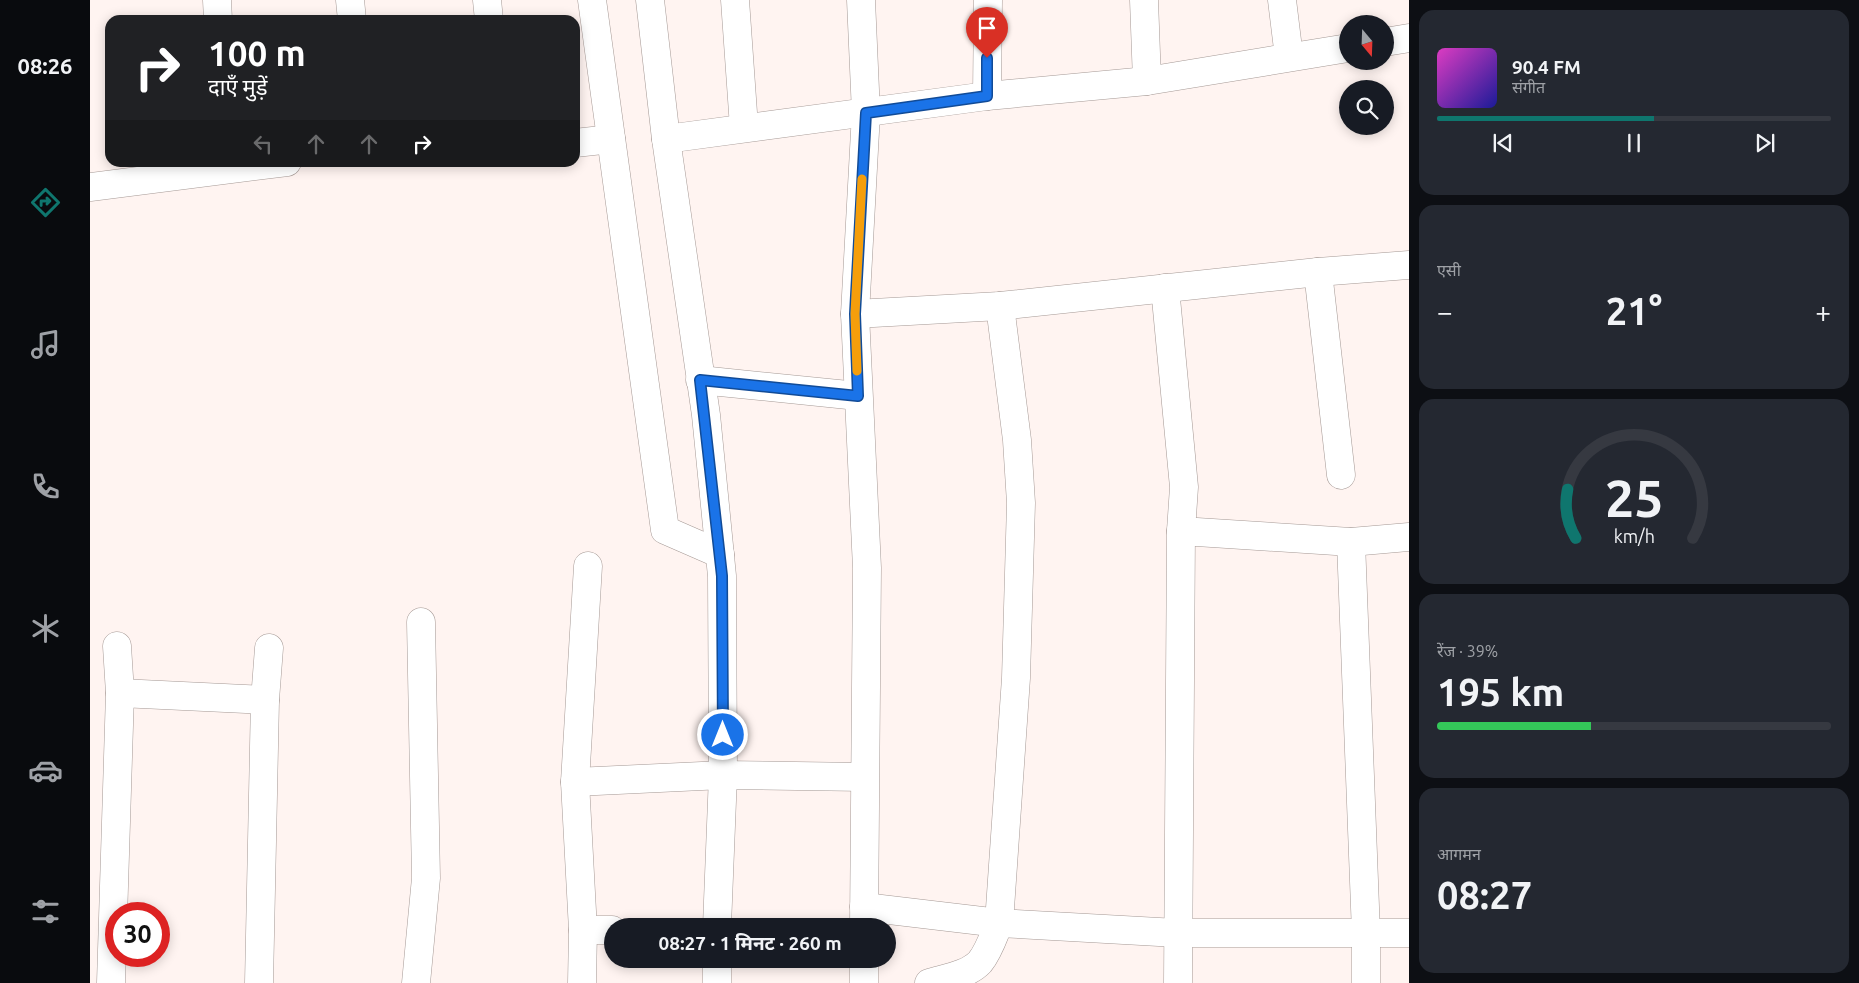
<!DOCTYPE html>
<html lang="hi">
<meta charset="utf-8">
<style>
:root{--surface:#171b24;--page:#242831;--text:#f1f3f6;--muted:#9ea1a6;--line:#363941;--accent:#0f766e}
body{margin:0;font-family:Ubuntu,"Noto Sans Devanagari",sans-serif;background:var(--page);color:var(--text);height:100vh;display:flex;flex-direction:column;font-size:19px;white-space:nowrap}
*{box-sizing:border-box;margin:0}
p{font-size:16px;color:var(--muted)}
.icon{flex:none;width:28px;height:28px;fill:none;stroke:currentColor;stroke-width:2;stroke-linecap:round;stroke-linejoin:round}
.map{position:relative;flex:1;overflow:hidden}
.sheet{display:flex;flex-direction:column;gap:10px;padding:10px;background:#0d0f14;width:450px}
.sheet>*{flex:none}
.hud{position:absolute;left:15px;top:15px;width:475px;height:152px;border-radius:15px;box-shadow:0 2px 12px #0003;background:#202124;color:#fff;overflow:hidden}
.needle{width:32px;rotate:161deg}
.controls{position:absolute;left:1249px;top:15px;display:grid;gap:10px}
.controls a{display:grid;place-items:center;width:55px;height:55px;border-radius:50%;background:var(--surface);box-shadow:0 2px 12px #0003;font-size:25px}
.speed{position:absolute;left:15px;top:902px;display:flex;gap:10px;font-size:25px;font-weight:700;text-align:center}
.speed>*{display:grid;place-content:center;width:65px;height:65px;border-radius:50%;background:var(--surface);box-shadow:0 2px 12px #0003;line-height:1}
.speed .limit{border:8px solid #d22;background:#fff;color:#111}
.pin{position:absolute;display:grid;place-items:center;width:42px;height:42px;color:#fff;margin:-51px -21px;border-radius:50% 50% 50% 0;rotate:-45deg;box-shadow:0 0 5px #0007}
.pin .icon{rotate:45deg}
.me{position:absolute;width:55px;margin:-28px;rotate:0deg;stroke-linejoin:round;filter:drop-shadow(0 0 4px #0008)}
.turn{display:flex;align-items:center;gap:18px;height:105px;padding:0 20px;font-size:22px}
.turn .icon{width:65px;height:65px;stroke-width:2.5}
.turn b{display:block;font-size:35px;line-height:42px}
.lanes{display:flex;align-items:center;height:48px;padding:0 20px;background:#0003;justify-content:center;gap:25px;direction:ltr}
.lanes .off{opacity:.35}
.big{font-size:38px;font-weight:700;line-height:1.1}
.sheet .tile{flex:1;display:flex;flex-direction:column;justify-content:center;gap:8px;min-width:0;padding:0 18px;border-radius:15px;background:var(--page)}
.sheet .dial{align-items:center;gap:0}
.dial svg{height:130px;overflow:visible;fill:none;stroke:var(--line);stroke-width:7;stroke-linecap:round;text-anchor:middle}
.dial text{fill:var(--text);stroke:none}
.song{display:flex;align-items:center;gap:15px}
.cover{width:60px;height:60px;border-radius:8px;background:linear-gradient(135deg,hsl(310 70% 55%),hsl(240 70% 35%))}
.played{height:5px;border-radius:2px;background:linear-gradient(90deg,var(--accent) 55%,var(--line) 55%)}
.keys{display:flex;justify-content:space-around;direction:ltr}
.heat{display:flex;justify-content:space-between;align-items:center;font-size:28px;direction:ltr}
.charge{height:8px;border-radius:4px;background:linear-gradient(90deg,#34c759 39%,var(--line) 0)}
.trip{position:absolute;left:514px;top:918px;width:292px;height:50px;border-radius:25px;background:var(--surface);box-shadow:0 2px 12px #0003;font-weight:700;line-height:50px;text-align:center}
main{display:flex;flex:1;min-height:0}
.menu{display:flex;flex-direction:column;width:90px;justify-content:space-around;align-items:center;background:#090b0e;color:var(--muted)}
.menu .icon{width:35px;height:35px}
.menu .current{color:var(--accent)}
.menu b{font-size:22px;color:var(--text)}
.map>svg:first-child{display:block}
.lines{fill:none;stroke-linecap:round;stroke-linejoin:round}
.minor-casing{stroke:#a59995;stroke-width:29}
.minor{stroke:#fff;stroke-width:28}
.route-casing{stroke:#114b97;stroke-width:12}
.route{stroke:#1a73e8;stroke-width:9}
.slow{stroke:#f59e0b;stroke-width:9}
</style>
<main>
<nav class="menu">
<b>08:26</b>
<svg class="icon current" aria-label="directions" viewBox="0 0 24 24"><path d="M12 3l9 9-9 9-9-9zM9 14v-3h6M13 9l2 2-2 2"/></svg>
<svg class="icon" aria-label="music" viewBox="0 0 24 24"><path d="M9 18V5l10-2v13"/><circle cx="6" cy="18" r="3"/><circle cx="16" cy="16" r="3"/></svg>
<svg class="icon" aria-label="phone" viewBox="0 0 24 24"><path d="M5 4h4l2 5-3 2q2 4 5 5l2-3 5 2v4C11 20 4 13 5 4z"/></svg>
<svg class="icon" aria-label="climate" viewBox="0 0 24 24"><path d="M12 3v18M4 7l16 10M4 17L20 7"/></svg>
<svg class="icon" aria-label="car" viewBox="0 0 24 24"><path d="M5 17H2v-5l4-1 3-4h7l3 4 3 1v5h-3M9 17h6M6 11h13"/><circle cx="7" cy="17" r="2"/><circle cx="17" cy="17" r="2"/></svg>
<svg class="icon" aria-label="filters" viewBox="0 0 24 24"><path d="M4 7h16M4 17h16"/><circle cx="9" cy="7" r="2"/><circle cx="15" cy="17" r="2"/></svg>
</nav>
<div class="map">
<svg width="1319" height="983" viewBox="0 0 1319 983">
<rect width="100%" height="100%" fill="#fff4f1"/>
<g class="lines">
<g class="minor-casing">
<g id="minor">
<polyline points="127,0 128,20"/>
<polyline points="260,0 262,20"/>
<polyline points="397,0 399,20"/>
<polyline points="502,0 575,530 630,554"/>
<polyline points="560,0 576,139 616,415 632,576 633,775 627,926"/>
<polyline points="645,0 654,127"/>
<polyline points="771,0 776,113 765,314 777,568 774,926"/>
<polyline points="1054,0 1057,81"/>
<polyline points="1192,0 1199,57"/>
<polyline points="1295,42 1319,38"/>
<polyline points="897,96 898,0"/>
<polyline points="576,139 897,96 1057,81 1258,48"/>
<polyline points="485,143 521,139"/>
<polyline points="0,187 197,162"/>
<polyline points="1228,272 1251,475"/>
<polyline points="1075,288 1094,487 1091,531 1088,983"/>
<polyline points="765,314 910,306 1228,272 1319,265"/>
<polyline points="610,380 768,396"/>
<polyline points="1091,531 1261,542 1319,537"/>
<polyline points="1261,542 1276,933 1276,983"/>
<polyline points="30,693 175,700"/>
<polyline points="485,782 633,775 774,777"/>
<polyline points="774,907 909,923 1087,933 1319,933"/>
<polyline points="493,930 522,930"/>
<polyline points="21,983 30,693 27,646"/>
<polyline points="169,983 175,700 179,648"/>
<polyline points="326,983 336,878 331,622"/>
<polyline points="492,983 493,930 485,782 498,566"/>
<polyline points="627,983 627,959"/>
<polyline points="774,983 774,959"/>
<path d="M839,983C855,978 878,975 890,962C899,951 904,935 909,923L926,678L931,503L927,440L910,306"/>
</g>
</g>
<use href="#minor" class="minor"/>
</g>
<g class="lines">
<g class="route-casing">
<polyline id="route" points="633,735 632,576 610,380 768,396 765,314 776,113 897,96 897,58"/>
</g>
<use href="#route" class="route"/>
<polyline class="slow" points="767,371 765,314 772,179"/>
</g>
</svg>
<div class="controls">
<a><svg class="needle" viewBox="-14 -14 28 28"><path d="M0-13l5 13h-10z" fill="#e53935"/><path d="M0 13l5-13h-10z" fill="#9ea1a6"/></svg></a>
<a><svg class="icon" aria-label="search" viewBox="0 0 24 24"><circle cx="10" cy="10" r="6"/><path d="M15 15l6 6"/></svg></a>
</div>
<div class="speed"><div class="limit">30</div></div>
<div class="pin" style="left:897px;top:58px;background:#d93025"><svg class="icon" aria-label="arrive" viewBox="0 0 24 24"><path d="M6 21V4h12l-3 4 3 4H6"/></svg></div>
<svg class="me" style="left:633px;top:735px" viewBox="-20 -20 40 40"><circle r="17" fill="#1a73e8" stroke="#fff" stroke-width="3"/><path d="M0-11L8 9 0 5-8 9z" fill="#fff"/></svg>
<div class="trip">08:27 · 1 मिनट · 260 m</div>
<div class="hud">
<div class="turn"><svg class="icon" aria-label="right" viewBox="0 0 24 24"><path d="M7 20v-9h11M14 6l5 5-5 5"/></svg><div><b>100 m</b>दाएँ मुड़ें</div></div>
<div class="lanes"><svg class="icon off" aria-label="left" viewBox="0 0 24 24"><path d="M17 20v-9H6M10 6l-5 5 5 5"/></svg><svg class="icon off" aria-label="ahead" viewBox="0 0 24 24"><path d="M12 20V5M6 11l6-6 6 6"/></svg><svg class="icon off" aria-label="ahead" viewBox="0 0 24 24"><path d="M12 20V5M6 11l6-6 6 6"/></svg><svg class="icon" aria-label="right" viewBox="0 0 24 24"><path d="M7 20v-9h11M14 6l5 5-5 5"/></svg></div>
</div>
</div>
<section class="sheet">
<div class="tile">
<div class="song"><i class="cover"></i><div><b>90.4 FM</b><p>संगीत</p></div></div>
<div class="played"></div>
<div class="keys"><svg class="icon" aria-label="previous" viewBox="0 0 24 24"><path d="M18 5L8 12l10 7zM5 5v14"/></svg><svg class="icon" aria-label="pause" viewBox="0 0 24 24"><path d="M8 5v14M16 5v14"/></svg><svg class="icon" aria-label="next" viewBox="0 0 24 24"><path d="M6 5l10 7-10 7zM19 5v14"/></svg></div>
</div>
<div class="tile"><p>एसी</p>
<div class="heat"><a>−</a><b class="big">21°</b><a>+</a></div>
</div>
<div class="tile dial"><svg viewBox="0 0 100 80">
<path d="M14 69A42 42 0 1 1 86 69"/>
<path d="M14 69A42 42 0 0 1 9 39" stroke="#0f766e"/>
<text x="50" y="56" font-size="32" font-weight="700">25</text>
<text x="50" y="72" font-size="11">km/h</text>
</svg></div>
<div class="tile"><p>रेंज · 39%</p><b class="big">195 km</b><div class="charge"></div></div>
<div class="tile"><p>आगमन</p><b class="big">08:27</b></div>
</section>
</main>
